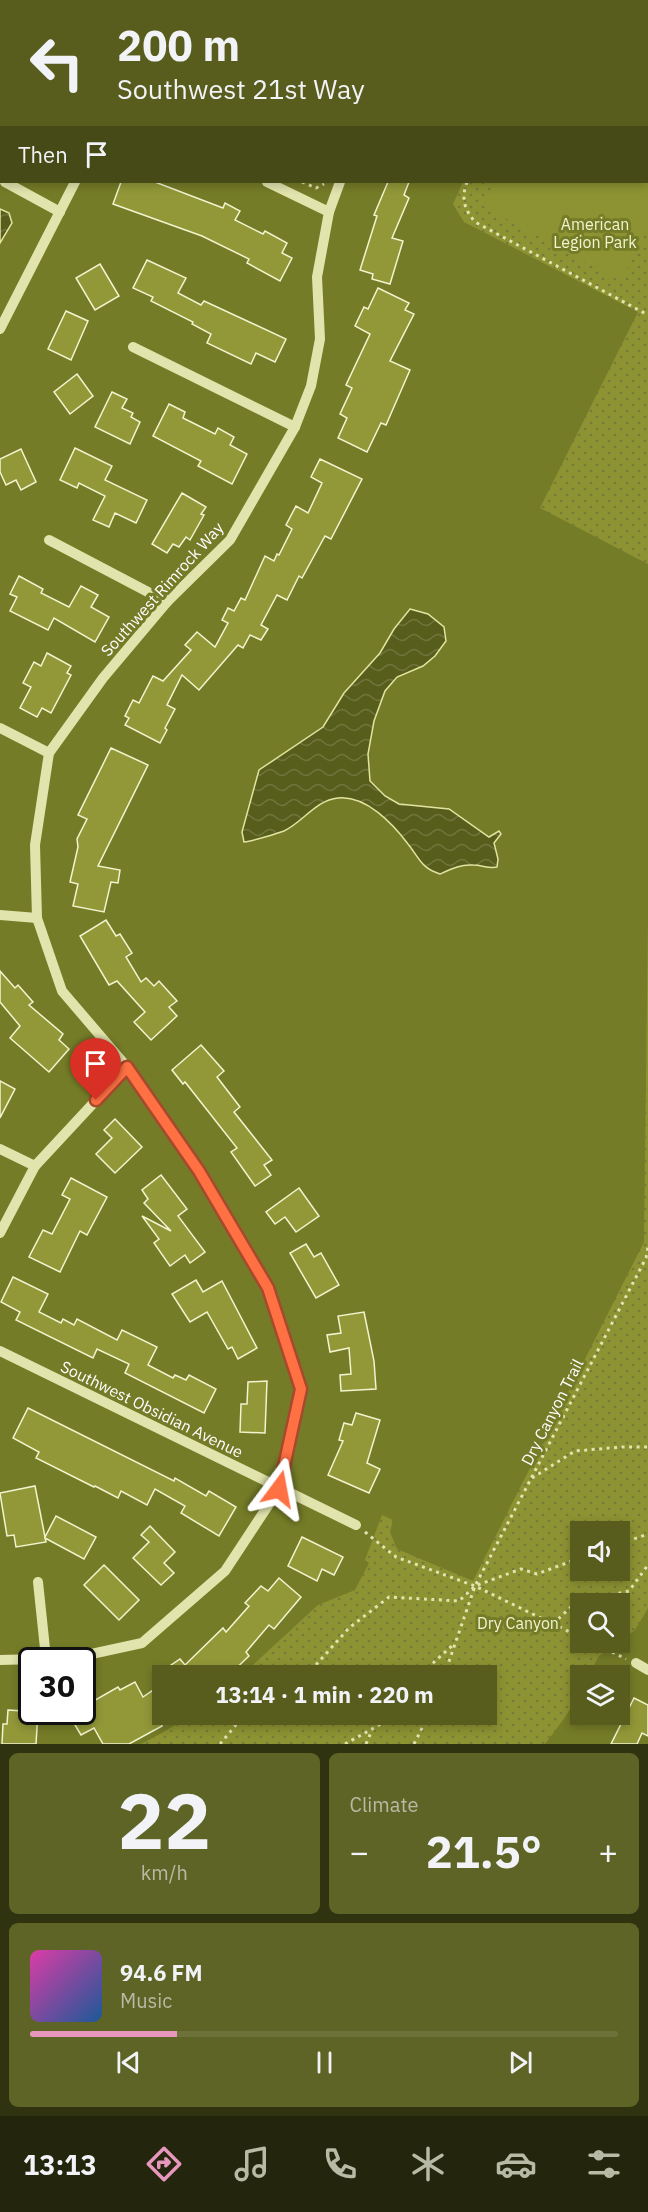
<!DOCTYPE html>
<meta charset="utf-8">
<style>
:root{--surface:#585d1d;--page:#5e6326;--text:#f1f3f6;--muted:#b7baa4;--line:#6d723b;--accent:#e797bd}
body{margin:0;font-family:"IBM Plex Sans",sans-serif;background:var(--page);color:var(--text);height:100vh;display:flex;flex-direction:column;font-size:22px;white-space:nowrap}
*{box-sizing:border-box;margin:0}
p{font-size:20px;color:var(--muted)}
.icon{flex:none;width:33px;height:33px;fill:none;stroke:currentColor;stroke-width:2;stroke-linecap:round;stroke-linejoin:round}
.map{position:relative;height:1744px;overflow:hidden}
.panel{display:flex;flex-direction:column;gap:9px;padding:9px;background:#303310;flex:1}
.panel>*{flex:none}
.banner{position:absolute;left:0px;top:0px;width:648px;height:183px;box-shadow:0 3px 9px #0003;background:#585d1d;color:var(--text);overflow:hidden}
.fabs{position:absolute;left:570px;top:1521px;display:grid;gap:12px}
.fabs a{display:grid;place-items:center;width:60px;height:60px;border-radius:0px;background:var(--surface);box-shadow:0 3px 9px #0003;font-size:30px}
.speed{position:absolute;left:18px;top:1647px;display:flex;gap:12px;font-size:30px;font-weight:700;text-align:center}
.speed>*{display:grid;place-content:center;width:78px;height:78px;border-radius:50%;background:var(--surface);box-shadow:0 3px 9px #0003;line-height:1}
.speed .limit{border:3px solid #111;border-radius:9px;background:#fff;color:#111}
.pin{position:absolute;display:grid;place-items:center;width:51px;height:51px;color:#fff;margin:-62px -26px;border-radius:50% 50% 50% 0;rotate:-45deg;box-shadow:0 0 6px #0007}
.pin .icon{rotate:45deg}
.me{position:absolute;width:66px;margin:-33px;rotate:13deg;stroke-linejoin:round;filter:drop-shadow(0 0 4px #0008)}
.turn{display:flex;align-items:center;gap:21px;height:126px;padding:0 18px;font-size:27px}
.turn .icon{width:78px;height:78px;stroke-width:2.5}
.turn b{display:block;font-size:42px;line-height:51px}
.then{display:flex;align-items:center;height:57px;padding:0 18px;background:#0003;gap:12px;font-size:22px}
.big{font-size:45px;font-weight:700;line-height:1.1}
.panel .card{flex:1;display:flex;flex-direction:column;justify-content:center;gap:9px;min-width:0;padding:0 21px;border-radius:9px;background:var(--page)}
.panel .dial{align-items:center;gap:0}
.dial b{font-size:78px;line-height:1}
.song{display:flex;align-items:center;gap:18px}
.cover{width:72px;height:72px;border-radius:9px;background:linear-gradient(135deg,hsl(320 70% 55%),hsl(210 70% 35%))}
.played{height:6px;border-radius:3px;background:linear-gradient(90deg,var(--accent) 25%,var(--line) 25%)}
.keys{display:flex;justify-content:space-around;direction:ltr}
.heat{display:flex;justify-content:space-between;align-items:center;font-size:33px;direction:ltr}
.panel .tiles{flex:1;display:grid;gap:9px;grid-template-columns:1fr 1fr}
.card:last-child{grid-column:span 2}
.trip{position:absolute;left:152px;top:1665px;width:345px;height:60px;border-radius:0px;background:var(--surface);box-shadow:0 3px 9px #0003;font-weight:700;line-height:60px;text-align:center}
.tab-bar{display:flex;height:96px;justify-content:space-around;align-items:center;background:#23250c;color:var(--muted)}
.tab-bar .icon{width:42px;height:42px}
.tab-bar .active{color:var(--accent)}
.tab-bar b{font-size:27px;color:var(--text)}
.map>svg:first-child{display:block}
.grass{fill:url(#grass-dots);fill-rule:evenodd}
.garden{fill:#8d9332}
.water{fill:url(#water-waves);stroke:#e1e4a0;stroke-width:1.5}
.building{fill:#929838;stroke:#f1f4ce;stroke-width:1.5}
.lines{fill:none;stroke-linecap:round;stroke-linejoin:round}
.path{stroke:#e1e4ac;stroke-width:3;stroke-dasharray:3 4.5;stroke-linecap:butt}
.minor{stroke:#e1e4ac;stroke-width:10}
.route-casing{stroke:#a6492c;stroke-width:15}
.route{stroke:#ff7043;stroke-width:10}
.labels{text-anchor:middle;dominant-baseline:central;stroke-width:6;stroke-linejoin:round;paint-order:stroke}
.park-label{font-size:16px;fill:#f1f4ce;stroke:#757c27}
.street-label{font-size:16px;fill:#fff;stroke:#757c27}
</style>
<div class="map">
<svg width="648" height="1744" viewBox="0 0 648 1744">
<defs>
<pattern id="grass-dots" width="8" height="8" patternUnits="userSpaceOnUse" patternTransform="scale(1.5)"><rect width="8" height="8" fill="#8d9332"/><path d="M2 2h.1M6 6h.1" fill="none" stroke="#767a3b" stroke-width="1.8" stroke-linecap="round"/></pattern>
<pattern id="water-waves" width="16" height="10" patternUnits="userSpaceOnUse" patternTransform="scale(1.5)"><rect width="16" height="10" fill="#575d1b"/><path d="M0 5q4-4 8 0t8 0" fill="none" stroke="#70753d"/></pattern>
</defs>
<rect width="100%" height="100%" fill="#757c27"/>
<g class="grass">
<polygon points="572,0 648,0 648,564 540,508 638,312 464,222 453,204 463,182 646,182 646,2 569,1"/>
<path d="M648,919V1608L635,1630L620,1641V1604H580V1642L618,1643L599,1656L588,1675L580,1676C580,1702 560,1724 545,1744H141L162,1733L192,1715L486,1714V1676L242,1675L318,1605L355,1590L369,1563L365,1560L382,1515L393,1520L390,1532L397,1549L473,1581L644,1242ZM580,1532H620V1570H580Z"/>
</g>
<polygon class="garden" points="647,149 648,219 642,242 620,281 483,206 495,182 646,182"/>
<g class="water">
<polygon points="0,209 9,213 12,223 0,243"/>
<path d="M410,609L428,614L444,627L446,641L435,656L423,666L397,677L385,691L374,721L368,754L370,781L385,796L399,804L449,809L489,837L499,831L501,834L494,843L498,859L497,867C488,869 483,865 473,865C461,864 451,869 440,874C421,868 420,859 408,844C393,824 366,795 338,798C316,800 303,822 284,831C276,834 252,841 244,842L242,832L259,770L323,727L344,693L380,653L394,629Z"/>
</g>
<g class="building">
<polygon points="121,182 155,182 223,208 225,203 240,211 235,220 263,234 265,231 287,243 282,253 292,258 280,281 247,263 249,259 202,236 113,204"/>
<polygon points="388,182 409,182 404,195 409,198 392,238 403,241 390,284 372,279 373,274 360,270 377,216 374,215"/>
<polygon points="147,260 186,278 178,293 201,305 204,301 286,339 275,362 256,353 251,364 207,343 211,334 192,324 193,322 151,301 153,297 133,288"/>
<polygon points="100,264 119,296 95,310 76,278"/>
<polygon points="378,288 409,303 405,310 414,314 390,361 410,370 386,425 381,423 367,452 338,438 347,418 340,414 352,388 346,385 370,334 355,326 364,307 368,309"/>
<polygon points="66,311 88,321 71,360 48,349"/>
<polygon points="77,374 93,396 70,414 54,392"/>
<polygon points="112,392 127,399 122,408 133,413 131,417 140,422 130,444 95,427"/>
<polygon points="169,404 185,412 183,418 215,434 218,428 234,437 230,445 247,454 232,484 198,466 201,461 153,436"/>
<polygon points="75,448 112,466 105,480 147,500 136,523 115,513 109,527 93,520 105,496 79,483 77,488 60,480"/>
<polygon points="21,449 36,482 21,490 16,480 6,485 0,472 0,459"/>
<polygon points="320,459 362,479 331,539 325,536 302,578 299,576 287,600 277,595 261,625 268,629 261,640 250,635 243,648 238,645 199,690 182,675 167,705 175,709 165,728 167,730 160,743 125,725 129,718 125,716 133,700 139,703 153,676 163,681 191,650 185,645 197,632 215,647 228,623 222,620 228,608 234,611 241,598 245,600 265,556 274,561 277,554 279,555 292,529 286,525 296,506 308,513 322,483 311,477"/>
<polygon points="182,493 206,507 201,514 204,515 190,540 186,537 179,547 173,544 167,553 152,544"/>
<polygon points="19,576 43,589 41,593 69,607 81,586 98,595 91,607 109,617 95,642 54,618 48,630 10,611 17,597 10,594"/>
<polygon points="47,653 71,666 67,673 71,675 51,713 42,708 37,717 20,708 31,687 23,683 34,662 41,666"/>
<polygon points="111,748 148,765 98,866 120,870 118,883 111,882 104,912 73,906 78,884 70,882 78,847 77,839 87,819 78,815"/>
<polygon points="106,920 116,936 120,934 132,953 126,957 141,982 146,978 154,986 159,981 177,1001 169,1007 177,1016 151,1040 134,1022 145,1012 117,981 109,985 80,936"/>
<polygon points="0,971 15,988 18,985 33,1002 29,1005 63,1034 59,1040 69,1049 49,1072 10,1038 20,1026 0,1002"/>
<polygon points="201,1045 224,1071 217,1077 240,1107 234,1112 272,1160 264,1165 271,1175 255,1186 231,1152 237,1148 185,1082 183,1084 172,1070"/>
<polygon points="0,1081 15,1089 0,1118"/>
<polygon points="115,1119 142,1147 115,1173 96,1154 112,1138 104,1130"/>
<polygon points="161,1175 187,1209 178,1216 205,1252 190,1263 185,1255 170,1266 154,1243 159,1239 142,1216 171,1231 144,1203 148,1199 142,1190"/>
<polygon points="71,1178 107,1197 87,1235 80,1231 60,1272 29,1257 43,1230 52,1234 70,1199 62,1195"/>
<polygon points="299,1188 319,1216 296,1232 285,1217 275,1224 266,1212"/>
<polygon points="306,1244 314,1257 321,1253 339,1285 316,1298 290,1253"/>
<polygon points="13,1277 48,1294 39,1312 61,1323 63,1319 74,1325 77,1319 117,1340 122,1330 157,1347 148,1365 173,1378 175,1375 186,1380 189,1375 216,1389 204,1413 125,1373 129,1364 97,1349 93,1358 16,1320 20,1312 1,1302"/>
<polygon points="196,1280 203,1292 222,1281 257,1348 238,1359 232,1347 228,1349 207,1312 190,1322 172,1294"/>
<polygon points="364,1312 374,1361 376,1389 341,1391 340,1375 351,1374 349,1348 330,1352 327,1335 341,1333 338,1316"/>
<polygon points="267,1381 265,1433 240,1432 241,1404 247,1404 248,1382"/>
<polygon points="28,1408 174,1481 175,1478 206,1496 209,1491 236,1507 219,1536 181,1513 185,1506 155,1489 147,1505 121,1491 118,1498 95,1486 94,1487 36,1458 39,1452 13,1438"/>
<polygon points="356,1413 380,1420 367,1463 380,1469 369,1493 328,1475 343,1441 339,1440 344,1423 352,1425"/>
<polygon points="35,1486 45,1537 56,1516 96,1537 84,1559 45,1538 46,1542 16,1547 14,1535 7,1536 0,1493"/>
<polygon points="150,1526 175,1552 164,1563 174,1573 161,1585 133,1558 149,1542 141,1535"/>
<polygon points="302,1537 343,1557 334,1575 322,1569 317,1581 288,1566"/>
<polygon points="104,1565 139,1600 119,1620 84,1585"/>
<polygon points="279,1578 301,1597 274,1629 269,1625 246,1652 249,1656 228,1676 155,1676 180,1659 185,1665 223,1628 226,1632 249,1606 245,1603 261,1586 268,1591"/>
<polygon points="135,1682 143,1697 162,1684 162,1726 129,1744 103,1744 94,1728 81,1735 72,1720 87,1713 83,1707 118,1687 120,1690"/>
<polygon points="634,1698 648,1705 648,1736 642,1733 637,1744 611,1744"/>
<polygon points="8,1710 38,1712 36,1744 2,1744 3,1724 7,1724"/>
</g>
<g class="lines">
<g class="path">
<polyline points="199,2 200,0"/>
<polyline points="582,2 585,0"/>
<polyline points="302,182 316,188 324,184"/>
<path d="M467,182C461,198 464,209 475,222L648,315"/>
<polyline points="532,1478 575,1451 622,1447 648,1447"/>
<polyline points="365,1532 396,1557 475,1586 580,1637"/>
<polyline points="620,1544 648,1534"/>
<polyline points="553,1624 575,1603 629,1591 648,1565"/>
<polyline points="592,1642 626,1659"/>
<polyline points="306,1676 349,1628 389,1597 459,1601 475,1586 521,1569 537,1574 580,1558"/>
<polyline points="425,1676 432,1664 454,1644"/>
<polyline points="444,1676 475,1586 646,1258 648,1247"/>
<polyline points="220,1744 245,1714"/>
<polyline points="345,1744 390,1719 394,1714"/>
<polyline points="366,1744 372,1730"/>
<polyline points="414,1744 429,1714"/>
</g>
<g class="minor">
<polyline points="22,2 23,0"/>
<polyline points="175,2 176,0"/>
<polyline points="0,17 2,18"/>
<polyline points="5,182 60,212"/>
<polyline points="267,182 329,212"/>
<polyline points="0,329 75,182"/>
<polyline points="133,347 295,427"/>
<polyline points="49,540 167,602"/>
<polyline points="0,728 49,753"/>
<polyline points="0,915 37,918"/>
<polyline points="0,1149 35,1166"/>
<polyline points="0,1233 35,1166 127,1067"/>
<polyline points="0,1351 356,1525"/>
<polyline points="38,1582 46,1658"/>
<polyline points="0,1660 73,1658 142,1643 225,1571 279,1489 301,1388 268,1288 199,1171 127,1067 62,991 37,918 35,845 49,753 103,678 167,602 230,540 295,427 311,386 320,339 317,277 329,212 340,182"/>
<polyline points="636,1663 648,1670"/>
</g>
</g>
<g class="lines">
<g class="route-casing">
<polyline id="route" points="96,1100 127,1067 199,1171 268,1288 301,1389 279,1489"/>
</g>
<use href="#route" class="route"/>
</g>
<g class="labels">
<g class="park-label">
<text x="595" y="224">American<tspan x="595" dy="18">Legion Park</tspan></text>
<text x="518" y="1623">Dry Canyon</text>
</g>
<g class="street-label">
<text transform="translate(162 589) rotate(-48)">Southwest Rimrock Way</text>
<text transform="translate(152 1409) rotate(26)">Southwest Obsidian Avenue</text>
<text transform="translate(552 1412) rotate(-63)">Dry Canyon Trail</text>
</g>
</g>
</svg>
<div class="fabs">
<a><svg class="icon" aria-label="sound" viewBox="0 0 24 24"><path d="M4 9h4l5-4v14l-5-4H4zM17 9q2 3 0 6"/></svg></a>
<a><svg class="icon" aria-label="search" viewBox="0 0 24 24"><circle cx="10" cy="10" r="6"/><path d="M15 15l6 6"/></svg></a>
<a><svg class="icon" aria-label="layers" viewBox="0 0 24 24"><path d="M12 4l9 5-9 5-9-5zM3 14l9 5 9-5"/></svg></a>
</div>
<div class="speed"><div class="limit">30</div></div>
<div class="pin" style="left:96px;top:1100px;background:#d93025"><svg class="icon" aria-label="arrive" viewBox="0 0 24 24"><path d="M6 21V4h12l-3 4 3 4H6"/></svg></div>
<svg class="me" style="left:279px;top:1489px" viewBox="-20 -20 40 40"><path d="M0-17L14 15 0 8-14 15z" fill="#ff7043" stroke="#fff" stroke-width="4"/></svg>
<div class="trip">13:14 · 1 min · 220 m</div>
<div class="banner">
<div class="turn"><svg class="icon" aria-label="left" viewBox="0 0 24 24"><path d="M17 20v-9H6M10 6l-5 5 5 5"/></svg><div><b>200 m</b>Southwest 21st Way</div></div>
<div class="then">Then<svg class="icon" aria-label="arrive" viewBox="0 0 24 24"><path d="M6 21V4h12l-3 4 3 4H6"/></svg></div>
</div>
</div>
<section class="panel">
<div class="tiles">
<div class="card dial"><b>22</b><p>km/h</p></div>
<div class="card"><p>Climate</p>
<div class="heat"><a>−</a><b class="big">21.5°</b><a>+</a></div>
</div>
<div class="card">
<div class="song"><i class="cover"></i><div><b>94.6 FM</b><p>Music</p></div></div>
<div class="played"></div>
<div class="keys"><svg class="icon" aria-label="previous" viewBox="0 0 24 24"><path d="M18 5L8 12l10 7zM5 5v14"/></svg><svg class="icon" aria-label="pause" viewBox="0 0 24 24"><path d="M8 5v14M16 5v14"/></svg><svg class="icon" aria-label="next" viewBox="0 0 24 24"><path d="M6 5l10 7-10 7zM19 5v14"/></svg></div>
</div>
</div>
</section>
<nav class="tab-bar">
<b>13:13</b>
<svg class="icon active" aria-label="directions" viewBox="0 0 24 24"><path d="M12 3l9 9-9 9-9-9zM9 14v-3h6M13 9l2 2-2 2"/></svg>
<svg class="icon" aria-label="music" viewBox="0 0 24 24"><path d="M9 18V5l10-2v13"/><circle cx="6" cy="18" r="3"/><circle cx="16" cy="16" r="3"/></svg>
<svg class="icon" aria-label="phone" viewBox="0 0 24 24"><path d="M5 4h4l2 5-3 2q2 4 5 5l2-3 5 2v4C11 20 4 13 5 4z"/></svg>
<svg class="icon" aria-label="climate" viewBox="0 0 24 24"><path d="M12 3v18M4 7l16 10M4 17L20 7"/></svg>
<svg class="icon" aria-label="car" viewBox="0 0 24 24"><path d="M5 17H2v-5l4-1 3-4h7l3 4 3 1v5h-3M9 17h6M6 11h13"/><circle cx="7" cy="17" r="2"/><circle cx="17" cy="17" r="2"/></svg>
<svg class="icon" aria-label="filters" viewBox="0 0 24 24"><path d="M4 7h16M4 17h16"/><circle cx="9" cy="7" r="2"/><circle cx="15" cy="17" r="2"/></svg>
</nav>
